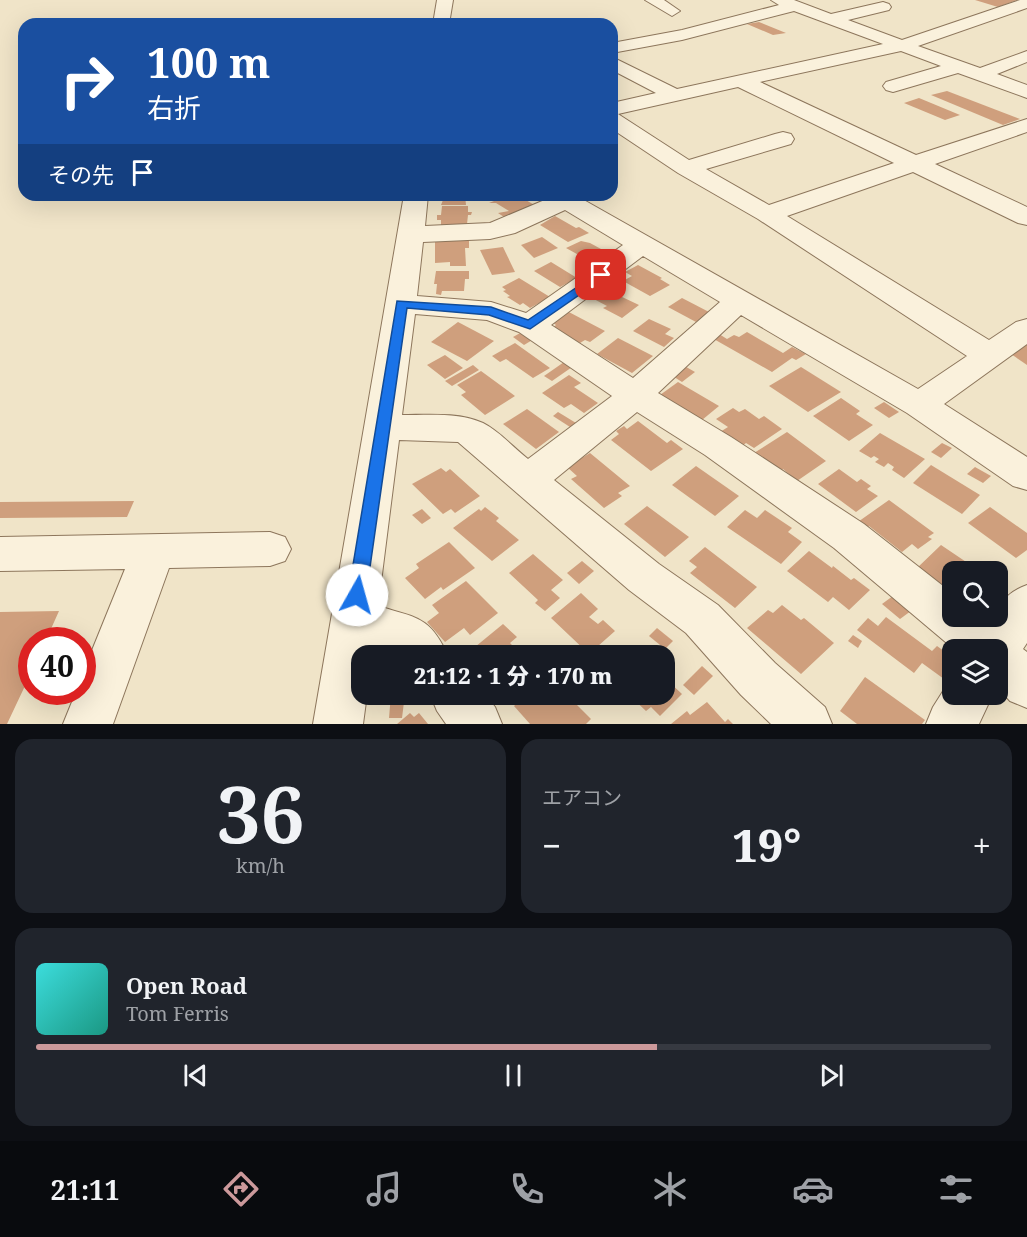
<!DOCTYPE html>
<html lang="ja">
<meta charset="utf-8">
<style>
:root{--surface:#171b24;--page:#20242c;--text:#f1f3f6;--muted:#9ea1a6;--line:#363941;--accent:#cc999b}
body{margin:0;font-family:"Noto Serif","Noto Sans JP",serif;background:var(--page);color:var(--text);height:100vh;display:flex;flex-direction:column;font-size:22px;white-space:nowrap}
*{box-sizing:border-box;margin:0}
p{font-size:20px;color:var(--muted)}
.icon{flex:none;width:33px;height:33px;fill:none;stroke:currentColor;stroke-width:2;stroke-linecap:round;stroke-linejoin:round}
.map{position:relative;height:724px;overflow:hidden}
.sheet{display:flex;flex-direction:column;gap:15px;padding:15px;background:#0d0f14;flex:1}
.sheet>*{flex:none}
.banner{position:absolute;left:18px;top:18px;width:600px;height:183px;border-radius:18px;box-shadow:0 6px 24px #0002;background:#1a4fa0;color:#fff;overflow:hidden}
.tools{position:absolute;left:942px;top:561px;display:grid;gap:12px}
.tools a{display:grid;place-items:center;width:66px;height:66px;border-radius:12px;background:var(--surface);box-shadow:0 6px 24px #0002;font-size:30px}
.speed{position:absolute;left:18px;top:627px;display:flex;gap:12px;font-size:30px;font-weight:700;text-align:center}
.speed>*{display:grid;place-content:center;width:78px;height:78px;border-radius:50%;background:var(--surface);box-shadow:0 6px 24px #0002;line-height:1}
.speed .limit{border:9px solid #d22;background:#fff;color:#111}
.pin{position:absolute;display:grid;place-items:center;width:51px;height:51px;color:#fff;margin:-26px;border-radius:12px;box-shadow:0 3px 9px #0006}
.me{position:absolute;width:66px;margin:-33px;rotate:7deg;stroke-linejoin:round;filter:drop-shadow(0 0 4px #0008)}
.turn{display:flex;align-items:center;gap:21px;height:126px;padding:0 30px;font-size:27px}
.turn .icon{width:78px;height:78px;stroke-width:2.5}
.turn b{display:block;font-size:42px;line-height:51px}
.then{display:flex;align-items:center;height:57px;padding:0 30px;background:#0003;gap:12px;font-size:22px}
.big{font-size:45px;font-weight:800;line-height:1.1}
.sheet .widget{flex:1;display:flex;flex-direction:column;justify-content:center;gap:9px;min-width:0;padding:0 21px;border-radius:18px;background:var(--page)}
.sheet .dial{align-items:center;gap:0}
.dial b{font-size:78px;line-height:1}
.song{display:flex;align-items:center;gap:18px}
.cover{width:72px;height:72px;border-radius:9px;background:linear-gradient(135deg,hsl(180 70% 55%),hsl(170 70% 35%))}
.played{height:6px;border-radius:3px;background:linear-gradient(90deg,var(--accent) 65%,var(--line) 65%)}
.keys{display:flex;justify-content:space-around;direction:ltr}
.heat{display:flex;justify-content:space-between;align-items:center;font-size:33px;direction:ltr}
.sheet .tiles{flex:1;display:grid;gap:15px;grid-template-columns:1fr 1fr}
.widget:last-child{grid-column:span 2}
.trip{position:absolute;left:351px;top:645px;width:324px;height:60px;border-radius:18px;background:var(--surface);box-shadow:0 6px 24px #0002;font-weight:800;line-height:60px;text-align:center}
.tab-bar{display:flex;height:96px;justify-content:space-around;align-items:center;background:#090b0e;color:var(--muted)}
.tab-bar .icon{width:42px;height:42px}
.tab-bar .on{color:var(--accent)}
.tab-bar b{font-size:27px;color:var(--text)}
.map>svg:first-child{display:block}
.building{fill:#cf9f7d}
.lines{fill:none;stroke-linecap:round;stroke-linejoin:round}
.minor-casing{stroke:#8d765c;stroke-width:2}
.minor{fill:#faf1dc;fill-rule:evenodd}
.route{fill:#1a73e8;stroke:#114b97;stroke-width:1.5}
</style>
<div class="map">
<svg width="1027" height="724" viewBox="0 0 1027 724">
<rect width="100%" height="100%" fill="#f0e4c8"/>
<g class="building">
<polygon points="975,0 1017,0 998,7"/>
<polygon points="759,22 786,33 773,35 747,24"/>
<polygon points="947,91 1020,119 1003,125 931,95"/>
<polygon points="919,98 960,115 945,120 904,103"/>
<polygon points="445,195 465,195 466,205 441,205"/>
<polygon points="509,195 517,195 538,207 504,217 498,213 509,211 496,203 489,203"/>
<polygon points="442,206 468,206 468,212 472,212 471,215 468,215 467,224 441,225 441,220 437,220 437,215 441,215"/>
<polygon points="555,216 576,228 579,227 589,233 568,242 540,225"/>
<polygon points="542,237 558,248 534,258 521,245"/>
<polygon points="469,238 469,248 465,248 466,266 450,266 450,262 435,263 435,240"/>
<polygon points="581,241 590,243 612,255 595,264 566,248"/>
<polygon points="503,247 515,272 492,275 480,250"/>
<polygon points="551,262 577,278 560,287 534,271"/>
<polygon points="638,265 662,278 660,279 670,285 650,296 623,281 632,276 625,272"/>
<polygon points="436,271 469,271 469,279 465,279 464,291 442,291 441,295 436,294 437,284 434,284"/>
<polygon points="519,278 550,297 530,308 523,303 520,305 507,297 510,296 503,291 506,290 502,287"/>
<polygon points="608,288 620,296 639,305 622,318 603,308 607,306 592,298"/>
<polygon points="682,298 711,313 696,322 668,307"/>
<polygon points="565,310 605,331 590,342 585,340 580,343 552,328 556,325 549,320"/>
<polygon points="649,319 671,329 665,334 674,338 664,347 633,331"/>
<polygon points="458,322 494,341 467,361 431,342"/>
<polygon points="522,332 534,339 524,345 513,337"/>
<polygon points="747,332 783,353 792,347 806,354 796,360 792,358 772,372 712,338 719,334 727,339 734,335 739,337"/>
<polygon points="618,338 653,356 632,373 597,354"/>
<polygon points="515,343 550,368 533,378 506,359 500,362 492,356"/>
<polygon points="1027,343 1027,365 1011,354"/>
<polygon points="445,355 463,368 445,379 427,365"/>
<polygon points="567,360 575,365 552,381 544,376"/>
<polygon points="681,364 695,372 682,382 668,373"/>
<polygon points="473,365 479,370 452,386 445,381"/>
<polygon points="801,367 841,392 808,412 769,386"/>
<polygon points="481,371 515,396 485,415 461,395 466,392 457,385"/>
<polygon points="569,375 581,383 574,387 598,403 584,413 571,404 564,408 542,393"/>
<polygon points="678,382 719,406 702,420 660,395"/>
<polygon points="841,398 860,411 856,414 873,425 849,441 813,416"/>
<polygon points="884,402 899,412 889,418 874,408"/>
<polygon points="733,408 739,412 745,409 759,419 764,416 782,429 754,448 746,443 741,447 720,432 728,427 716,419"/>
<polygon points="527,409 559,432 536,449 503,424"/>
<polygon points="558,412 576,423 570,427 553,416"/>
<polygon points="638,421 667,443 671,440 683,449 651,471 611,440 619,434 616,431 624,426 627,429"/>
<polygon points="787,432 826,461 797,481 783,469 780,472 754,453"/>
<polygon points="880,433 925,459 904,478 892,470 894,467 888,463 884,467 875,462 879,459 874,456 871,458 859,451"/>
<polygon points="942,443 952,448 941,458 931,452"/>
<polygon points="590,453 630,486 618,493 622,496 604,508 571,479 577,476 567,467"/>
<polygon points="931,465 980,495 962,514 913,483"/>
<polygon points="696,466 739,496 715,516 672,485"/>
<polygon points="975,467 991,476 983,483 967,474"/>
<polygon points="441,468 446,472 450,469 480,496 455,513 451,509 443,514 412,484"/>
<polygon points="839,469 857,482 861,479 871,486 867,489 878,496 856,512 818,484"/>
<polygon points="889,500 934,533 928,537 932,539 918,549 912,544 902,552 869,526 864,531 855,524"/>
<polygon points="134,501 127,517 0,518 0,502"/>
<polygon points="647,506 689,537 665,557 624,524"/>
<polygon points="485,507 499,518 496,521 519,540 492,561 453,528 479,509 481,511"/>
<polygon points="990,507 1027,533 1027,550 1016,558 968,523"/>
<polygon points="422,509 431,518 422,524 412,515"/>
<polygon points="745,510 757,518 765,510 792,528 788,532 802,542 781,564 727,527"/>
<polygon points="449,542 475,568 443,590 441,587 425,599 405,578 419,568 416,564"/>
<polygon points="941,545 981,572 952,572 952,601 916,569"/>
<polygon points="705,547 757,587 735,608 690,573 697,567 689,561"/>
<polygon points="809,551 832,568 833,566 851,580 854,578 870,590 849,610 833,597 828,602 787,571"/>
<polygon points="533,554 563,580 551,590 560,598 545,611 535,603 538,600 509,573"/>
<polygon points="582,561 594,571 579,584 567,573"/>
<polygon points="466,581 498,613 470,635 464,628 445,642 427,622 439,613 432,605"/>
<polygon points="581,593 598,609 589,617 598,624 603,620 615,631 589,654 551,618"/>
<polygon points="897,593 915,608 900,619 882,604"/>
<polygon points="782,605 801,620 804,618 834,643 801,674 747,628 768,610 773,613"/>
<polygon points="59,611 46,640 32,640 32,671 7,724 0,724 0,612"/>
<polygon points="886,617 932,651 937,646 952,657 952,669 944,679 922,663 914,673 857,630 868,618 878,626"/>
<polygon points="503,624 517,637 510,643 523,656 464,656"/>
<polygon points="657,628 673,641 665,649 649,636"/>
<polygon points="853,635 862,641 858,648 848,641"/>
<polygon points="639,646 649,656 628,656"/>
<polygon points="702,666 713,676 694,695 683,685"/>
<polygon points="664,670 672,677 668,681 682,694 660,716 651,707 646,711 628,694 664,694"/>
<polygon points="865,677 925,720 922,724 857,724 840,711"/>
<polygon points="391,694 416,694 415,702 404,702 402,718 389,718"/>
<polygon points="493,694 514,694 502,705"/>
<polygon points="528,694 566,694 591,719 586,724 530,724 514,706"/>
<polygon points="707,702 725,722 728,719 733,724 671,724 687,711 690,715"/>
<polygon points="410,713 414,717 419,713 428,724 397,724"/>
</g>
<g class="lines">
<g class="minor-casing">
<g id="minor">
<polygon points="437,0 453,0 449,24 433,24"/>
<polygon points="645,0 664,0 680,11 672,16"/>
<path d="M771,0H794L831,14L883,2L889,4L891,7L889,10L848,20L902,40L1020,0H1027V8L918,46L980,68L1027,51V62L997,74L1027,85V98L958,73L893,92L886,90L883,86L886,82L941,66L901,51L760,82L916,155L1027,119V132L935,164L1027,207V225L1018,223L913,172L787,216L989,340L1016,322L1027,319V344L944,404L1027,457V490L1013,486L907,413L741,315L658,393L731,437L864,524L952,593V616H983L990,622L993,616H998C998,600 1013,590 1027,585V643L1023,649L1027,652V708L1010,701L998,688V650H955L834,548L705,455L637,412L554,480L659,564L718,605L775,663L825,707L832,724H771L741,695L686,633L629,590L458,442L399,440L378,606C417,618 430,616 448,656H397L395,653L373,645L372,656H362V694H367L363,724H313L404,195H428L425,226L490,223L547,199L545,195H575L918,389L967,356L758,219L678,173L612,129V103L656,93L612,70V57L677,89L883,44L794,11L682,40L612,53V43L682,30L779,5ZM738,87L894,163L769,205L706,169L791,144L794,139L791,134L783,132L775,134L689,160L618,114ZM565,210L623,245L526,313L491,302L417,296L423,242L490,239L515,233ZM643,256L720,302L633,378L551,325ZM415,314L487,320L519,332L612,396L528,459C514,448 499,431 483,423C459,412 428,415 402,415Z"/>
<polygon points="270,532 285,537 291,549 285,561 270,566 169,568 113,724 63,724 76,692 82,692 82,675 125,569 0,571 0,537"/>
<polygon points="952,677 952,694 993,694 979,724 926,724 933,707"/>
<polygon points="430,694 485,694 495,707 502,724 446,724 437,711"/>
</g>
</g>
<use href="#minor" class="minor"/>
</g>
<polygon class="route" points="601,271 605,272 605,277 530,329 489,315 407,308 366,595 363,601 357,603 350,601 348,595 397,301 491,307 528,320"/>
</svg>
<div class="tools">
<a><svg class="icon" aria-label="search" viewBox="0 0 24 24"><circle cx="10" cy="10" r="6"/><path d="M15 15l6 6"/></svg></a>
<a><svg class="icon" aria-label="layers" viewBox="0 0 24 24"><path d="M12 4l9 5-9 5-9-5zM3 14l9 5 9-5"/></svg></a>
</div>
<div class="speed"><div class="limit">40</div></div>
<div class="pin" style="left:601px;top:275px;background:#d93025"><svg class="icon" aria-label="arrive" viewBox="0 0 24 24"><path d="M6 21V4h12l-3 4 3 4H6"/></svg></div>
<svg class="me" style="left:357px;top:595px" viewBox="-20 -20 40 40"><circle r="19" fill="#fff"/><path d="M0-13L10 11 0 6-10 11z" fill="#1a73e8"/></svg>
<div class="trip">21:12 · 1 分 · 170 m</div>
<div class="banner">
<div class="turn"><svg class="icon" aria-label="right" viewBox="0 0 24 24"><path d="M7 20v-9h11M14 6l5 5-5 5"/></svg><div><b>100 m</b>右折</div></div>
<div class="then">その先<svg class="icon" aria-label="arrive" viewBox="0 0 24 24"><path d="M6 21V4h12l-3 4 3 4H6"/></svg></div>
</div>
</div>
<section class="sheet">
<div class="tiles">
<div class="widget dial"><b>36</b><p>km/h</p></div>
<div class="widget"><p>エアコン</p>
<div class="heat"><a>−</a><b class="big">19°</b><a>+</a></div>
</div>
<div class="widget">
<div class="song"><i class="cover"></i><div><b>Open Road</b><p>Tom Ferris</p></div></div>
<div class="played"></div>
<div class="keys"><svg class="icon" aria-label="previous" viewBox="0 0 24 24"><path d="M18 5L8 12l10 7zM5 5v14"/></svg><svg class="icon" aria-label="pause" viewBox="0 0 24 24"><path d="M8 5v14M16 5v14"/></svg><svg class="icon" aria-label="next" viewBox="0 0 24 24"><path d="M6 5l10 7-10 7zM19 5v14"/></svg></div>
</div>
</div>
</section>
<nav class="tab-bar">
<b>21:11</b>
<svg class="icon on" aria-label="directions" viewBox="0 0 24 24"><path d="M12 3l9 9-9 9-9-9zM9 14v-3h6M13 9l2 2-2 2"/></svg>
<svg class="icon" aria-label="music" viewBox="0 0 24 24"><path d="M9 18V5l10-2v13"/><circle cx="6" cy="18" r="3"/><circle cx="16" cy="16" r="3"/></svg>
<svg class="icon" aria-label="phone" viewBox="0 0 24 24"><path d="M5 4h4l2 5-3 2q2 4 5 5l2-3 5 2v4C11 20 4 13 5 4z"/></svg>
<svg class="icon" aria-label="climate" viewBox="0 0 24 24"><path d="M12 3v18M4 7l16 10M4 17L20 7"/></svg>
<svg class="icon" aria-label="car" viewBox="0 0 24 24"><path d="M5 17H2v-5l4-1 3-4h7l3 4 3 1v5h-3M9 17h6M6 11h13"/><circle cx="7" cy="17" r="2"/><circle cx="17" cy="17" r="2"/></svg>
<svg class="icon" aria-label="filters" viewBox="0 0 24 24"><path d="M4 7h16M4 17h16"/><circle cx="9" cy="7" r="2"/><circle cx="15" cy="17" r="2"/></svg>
</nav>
